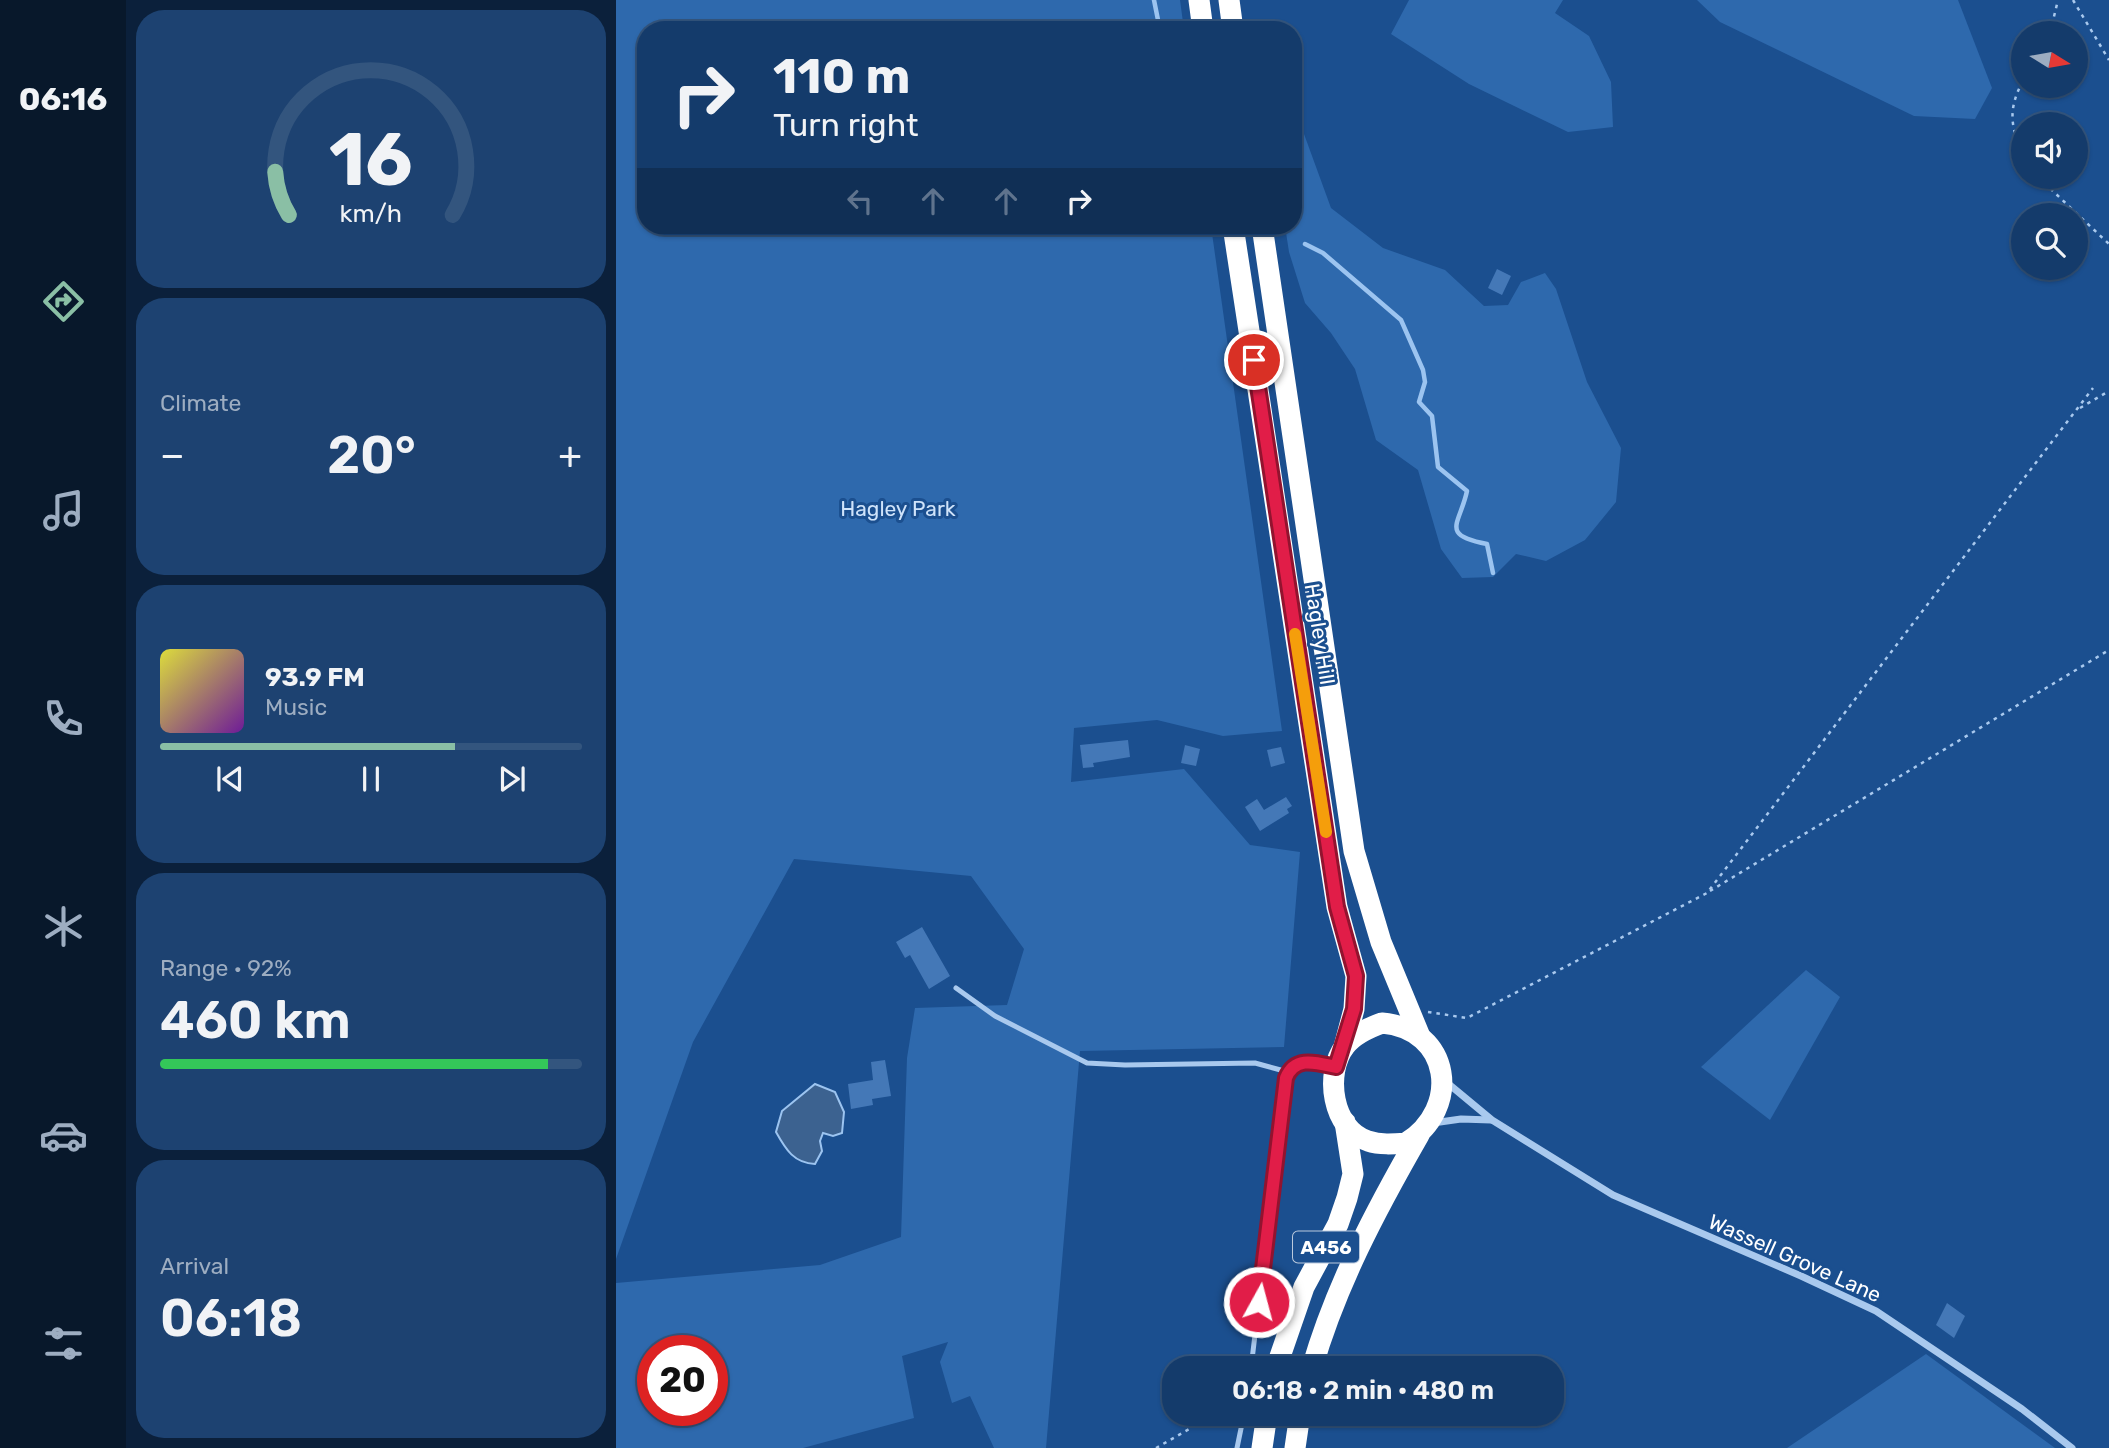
<!DOCTYPE html>
<meta charset="utf-8">
<style>
:root{--surface:#143b6b;--page:#1d4271;--text:#f1f3f6;--muted:#9dadc1;--line:#33557e;--accent:#8abfa5}
body{margin:0;font-family:Rubik,sans-serif;background:var(--page);color:var(--text);height:100vh;display:flex;flex-direction:column;font-size:26px;white-space:nowrap}
*{box-sizing:border-box;margin:0}
p{font-size:23px;color:var(--muted)}
.icon{flex:none;width:38px;height:38px;fill:none;stroke:currentColor;stroke-width:2;stroke-linecap:round;stroke-linejoin:round}
.map{position:relative;flex:1;overflow:hidden}
.side{display:flex;flex-direction:column;gap:10px;padding:10px;background:#0b203b;width:490px}
.side>*{flex:none}
.top-card{position:absolute;left:21px;top:21px;width:665px;height:214px;border-radius:28px;box-shadow:0 2px 5px #0004,0 0 0 2px var(--line);background:#143b6b;color:var(--text);overflow:hidden}
.needle{width:46px;rotate:101deg}
.tools{position:absolute;left:1395px;top:21px;display:grid;gap:14px}
.tools a{display:grid;place-items:center;width:77px;height:77px;border-radius:50%;background:var(--surface);box-shadow:0 2px 5px #0004,0 0 0 2px var(--line);font-size:35px}
.speed{position:absolute;left:21px;top:1335px;display:flex;gap:14px;font-size:35px;font-weight:700;text-align:center}
.speed>*{display:grid;place-content:center;width:91px;height:91px;border-radius:50%;background:var(--surface);box-shadow:0 2px 5px #0004,0 0 0 2px var(--line);line-height:1}
.speed .limit{border:10px solid #d22;background:#fff;color:#111}
.pin{position:absolute;display:grid;place-items:center;width:60px;height:60px;color:#fff;margin:-30px;border:4px solid #fff;border-radius:50%;box-shadow:0 2px 7px #0007}
.me{position:absolute;width:77px;margin:-38px;rotate:7deg;stroke-linejoin:round;filter:drop-shadow(0 0 5px #0008)}
.turn{display:flex;align-items:center;gap:24px;height:147px;padding:0 21px;font-size:32px}
.turn .icon{width:91px;height:91px;stroke-width:2.5}
.turn b{display:block;font-size:49px;line-height:60px}
.lanes{display:flex;align-items:center;height:66px;padding:0 21px;background:#0003;justify-content:center;gap:35px;direction:ltr}
.lanes .off{opacity:.35}
.big{font-size:52px;font-weight:600;line-height:1.1}
.side .card{flex:1;display:flex;flex-direction:column;justify-content:center;gap:10px;min-width:0;padding:0 24px;border-radius:28px;background:var(--page)}
.side .dial{align-items:center;gap:0}
.dial svg{height:182px;overflow:visible;fill:none;stroke:var(--line);stroke-width:7;stroke-linecap:round;text-anchor:middle}
.dial text{fill:var(--text);stroke:none}
.song{display:flex;align-items:center;gap:21px}
.cover{width:84px;height:84px;border-radius:10px;background:linear-gradient(135deg,hsl(60 70% 55%),hsl(280 70% 35%))}
.played{height:7px;border-radius:4px;background:linear-gradient(90deg,var(--accent) 70%,var(--line) 70%)}
.keys{display:flex;justify-content:space-around;direction:ltr}
.heat{display:flex;justify-content:space-between;align-items:center;font-size:38px;direction:ltr}
.charge{height:10px;border-radius:5px;background:linear-gradient(90deg,#34c759 92%,var(--line) 0)}
.trip{position:absolute;left:546px;top:1356px;width:402px;height:70px;border-radius:28px;background:var(--surface);box-shadow:0 2px 5px #0004,0 0 0 2px var(--line);font-weight:600;line-height:70px;text-align:center}
main{display:flex;flex:1;min-height:0}
.menu{display:flex;flex-direction:column;width:126px;justify-content:space-around;align-items:center;background:#08182b;color:var(--muted)}
.menu .icon{width:49px;height:49px}
.menu .on{color:var(--accent)}
.menu b{font-size:32px;color:var(--text)}
.map>svg:first-child{display:block}
.green{fill:#2e69ad;fill-rule:evenodd}
.water{fill:#3c6290;stroke:#9cc4f0;stroke-width:2}
.lines{fill:none;stroke-linecap:round;stroke-linejoin:round}
.stream{stroke:#9cc4f0;stroke-width:4.5}
.building{fill:#4478b7}
.path{stroke:#a9c9ee;stroke-width:2.5;stroke-dasharray:3.5 5;stroke-linecap:butt}
.lane{stroke:#a9c9ee;stroke-width:5}
.street{stroke:#a9c9ee;stroke-width:7}
.highway{stroke:#fff;stroke-width:21}
.route-casing{stroke:#92132f;stroke-width:18}
.route{stroke:#e11d48;stroke-width:12}
.slow{stroke:#f59e0b;stroke-width:12}
.labels{text-anchor:middle;dominant-baseline:central;stroke-width:6;stroke-linejoin:round;paint-order:stroke}
.shield{fill:#1b4f8f;stroke:#bbcadd;stroke-width:2}
.shield-label{font-size:19px;font-weight:bold;fill:#fff}
.park-label{font-size:21px;fill:#cfe3fa;stroke:#1b4f8f}
.street-label{font-size:21px;fill:#fff;stroke:#1b4f8f}
</style>
<main>
<nav class="menu">
<b>06:16</b>
<svg class="icon on" aria-label="directions" viewBox="0 0 24 24"><path d="M12 3l9 9-9 9-9-9zM9 14v-3h6M13 9l2 2-2 2"/></svg>
<svg class="icon" aria-label="music" viewBox="0 0 24 24"><path d="M9 18V5l10-2v13"/><circle cx="6" cy="18" r="3"/><circle cx="16" cy="16" r="3"/></svg>
<svg class="icon" aria-label="phone" viewBox="0 0 24 24"><path d="M5 4h4l2 5-3 2q2 4 5 5l2-3 5 2v4C11 20 4 13 5 4z"/></svg>
<svg class="icon" aria-label="climate" viewBox="0 0 24 24"><path d="M12 3v18M4 7l16 10M4 17L20 7"/></svg>
<svg class="icon" aria-label="car" viewBox="0 0 24 24"><path d="M5 17H2v-5l4-1 3-4h7l3 4 3 1v5h-3M9 17h6M6 11h13"/><circle cx="7" cy="17" r="2"/><circle cx="17" cy="17" r="2"/></svg>
<svg class="icon" aria-label="filters" viewBox="0 0 24 24"><path d="M4 7h16M4 17h16"/><circle cx="9" cy="7" r="2"/><circle cx="15" cy="17" r="2"/></svg>
</nav>
<section class="side">
<div class="card dial"><svg viewBox="0 0 100 80">
<path d="M14 69A42 42 0 1 1 86 69"/>
<path d="M14 69A42 42 0 0 1 8 50" stroke="#8abfa5"/>
<text x="50" y="56" font-size="32" font-weight="700">16</text>
<text x="50" y="72" font-size="11">km/h</text>
</svg></div>
<div class="card"><p>Climate</p>
<div class="heat"><a>−</a><b class="big">20°</b><a>+</a></div>
</div>
<div class="card">
<div class="song"><i class="cover"></i><div><b>93.9 FM</b><p>Music</p></div></div>
<div class="played"></div>
<div class="keys"><svg class="icon" aria-label="previous" viewBox="0 0 24 24"><path d="M18 5L8 12l10 7zM5 5v14"/></svg><svg class="icon" aria-label="pause" viewBox="0 0 24 24"><path d="M8 5v14M16 5v14"/></svg><svg class="icon" aria-label="next" viewBox="0 0 24 24"><path d="M6 5l10 7-10 7zM19 5v14"/></svg></div>
</div>
<div class="card"><p>Range · 92%</p><b class="big">460 km</b><div class="charge"></div></div>
<div class="card"><p>Arrival</p><b class="big">06:18</b></div>
</section>
<div class="map">
<svg width="1493" height="1448" viewBox="0 0 1493 1448">
<rect width="100%" height="100%" fill="#1b4f8f"/>
<g class="green">
<path d="M0,0H564L568,30H30V226H595L666,731L607,736L541,720L458,728L455,782L568,769L634,845L684,852L668,1047L464,1051L430,1448H378L354,1396L336,1403L324,1362L332,1342L286,1356L298,1418L187,1448H0V1283L204,1265L285,1237L291,1058L299,1008L391,1005L408,949L355,876L178,859L77,1042L0,1259ZM37,1351H96V1410H37Z"/>
<polygon points="793,0 947,0 939,13 973,36 995,82 997,127 952,132 853,84 775,34"/>
<polygon points="1081,0 1342,0 1376,88 1359,119 1298,116 1104,22"/>
<polygon points="677,127 688,134 715,208 767,248 829,270 868,306 892,305 905,282 929,273 940,289 971,382 1005,448 1000,502 969,540 930,561 900,554 877,577 846,578 825,549 802,470 760,440 739,369 715,333 689,303 673,252 669,226 677,226"/>
<polygon points="1190,970 1224,997 1154,1120 1085,1067"/>
<polygon points="1310,1354 1439,1448 1171,1448"/>
</g>
<path class="water" d="M199,1084L219,1092L228,1112L226,1133L217,1136L207,1133L204,1141L206,1151L199,1164C178,1163 170,1150 160,1132L166,1111Z"/>
<g class="lines">
<g class="stream">
<polyline points="538,0 544,30"/>
<path d="M689,244L707,253L785,320L807,370L809,382L803,402L816,416L822,467L851,491C844,524 823,535 871,544L877,573"/>
</g>
</g>
<g class="building">
<polygon points="881,269 895,276 886,295 872,288"/>
<polygon points="512,740 514,757 477,763 478,767 467,768 464,745"/>
<polygon points="569,745 584,749 580,766 565,763"/>
<polygon points="665,747 669,763 655,767 651,750"/>
<polygon points="670,797 676,806 671,809 673,813 644,831 629,807 641,799 648,810"/>
<polygon points="306,927 334,976 313,989 294,955 289,958 280,942"/>
<polygon points="269,1060 275,1096 256,1099 257,1105 235,1109 232,1084 257,1080 255,1062"/>
<polygon points="1331,1303 1349,1316 1338,1338 1320,1325"/>
</g>
<g class="lines">
<g class="path">
<polyline points="1457,0 1493,60"/>
<polyline points="1434,33 1442,0"/>
<path d="M1407,81C1392,108 1394,127 1407,153"/>
<polyline points="1422,177 1493,244"/>
<polyline points="1464,408 1493,391"/>
<polyline points="1094,891 1493,650"/>
<polyline points="812,1012 851,1018 1091,893 1477,388"/>
<polyline points="540,1448 582,1424"/>
</g>
<g class="lane">
<polyline points="340,988 379,1016 471,1063 509,1065 639,1063 672,1072"/>
<path d="M635,1368L670,1078C678,1056 698,1062 716,1066"/>
<polyline points="591,1419 599,1414"/>
<polyline points="621,1448 628,1414"/>
</g>
<g class="street">
<polyline points="829,1081 876,1120 997,1195 1185,1276 1260,1311 1406,1409 1456,1448"/>
<polyline points="817,1123 845,1119 875,1120"/>
</g>
<g class="highway">
<polyline points="583,0 587,30"/>
<polyline points="613,0 617,30"/>
<polyline points="617,226 721,907 740,976 738,1009 728,1047"/>
<polyline points="646,226 738,851 765,942 803,1034"/>
<path d="M766,1023C835,1029 846,1108 790,1143C777,1144 764,1145 752,1141C716,1130 708,1073 729,1046C738,1034 752,1028 766,1023Z"/>
<polyline points="660,1368 688,1287 722,1224 731,1198 737,1174 729,1122"/>
<path d="M696,1368C720,1285 760,1210 803,1135"/>
<polyline points="646,1448 651,1414"/>
<polyline points="679,1448 684,1414"/>
</g>
</g>
<g class="lines">
<g class="route-casing">
<path id="route" d="M638,360L721,907L740,976L738,1009L720,1067C701,1063 679,1055 670,1078L643,1302"/>
</g>
<use href="#route" class="route"/>
<polyline class="slow" points="679,634 710,832"/>
</g>
<g class="labels">
<rect class="shield" x="677" y="1231.5" width="66" height="31" rx="5"/>
<g class="shield-label">
<text x="710" y="1247">A456</text>
</g>
<g class="park-label">
<text x="282" y="508">Hagley Park</text>
</g>
<g class="street-label">
<text transform="translate(704 634) rotate(81)">Hagley Hill</text>
<text transform="translate(1179 1258) rotate(24)">Wassell Grove Lane</text>
</g>
</g>
</svg>
<div class="tools">
<a><svg class="needle" viewBox="-14 -14 28 28"><path d="M0-13l5 13h-10z" fill="#e53935"/><path d="M0 13l5-13h-10z" fill="#9dadc1"/></svg></a>
<a><svg class="icon" aria-label="sound" viewBox="0 0 24 24"><path d="M4 9h4l5-4v14l-5-4H4zM17 9q2 3 0 6"/></svg></a>
<a><svg class="icon" aria-label="search" viewBox="0 0 24 24"><circle cx="10" cy="10" r="6"/><path d="M15 15l6 6"/></svg></a>
</div>
<div class="speed"><div class="limit">20</div></div>
<div class="pin" style="left:638px;top:360px;background:#d93025"><svg class="icon" aria-label="arrive" viewBox="0 0 24 24"><path d="M6 21V4h12l-3 4 3 4H6"/></svg></div>
<svg class="me" style="left:643px;top:1302px" viewBox="-20 -20 40 40"><circle r="17" fill="#e11d48" stroke="#fff" stroke-width="3"/><path d="M0-11L8 9 0 5-8 9z" fill="#fff"/></svg>
<div class="trip">06:18 · 2 min · 480 m</div>
<div class="top-card">
<div class="turn"><svg class="icon" aria-label="right" viewBox="0 0 24 24"><path d="M7 20v-9h11M14 6l5 5-5 5"/></svg><div><b>110 m</b>Turn right</div></div>
<div class="lanes"><svg class="icon off" aria-label="left" viewBox="0 0 24 24"><path d="M17 20v-9H6M10 6l-5 5 5 5"/></svg><svg class="icon off" aria-label="ahead" viewBox="0 0 24 24"><path d="M12 20V5M6 11l6-6 6 6"/></svg><svg class="icon off" aria-label="ahead" viewBox="0 0 24 24"><path d="M12 20V5M6 11l6-6 6 6"/></svg><svg class="icon" aria-label="right" viewBox="0 0 24 24"><path d="M7 20v-9h11M14 6l5 5-5 5"/></svg></div>
</div>
</div>
</main>
